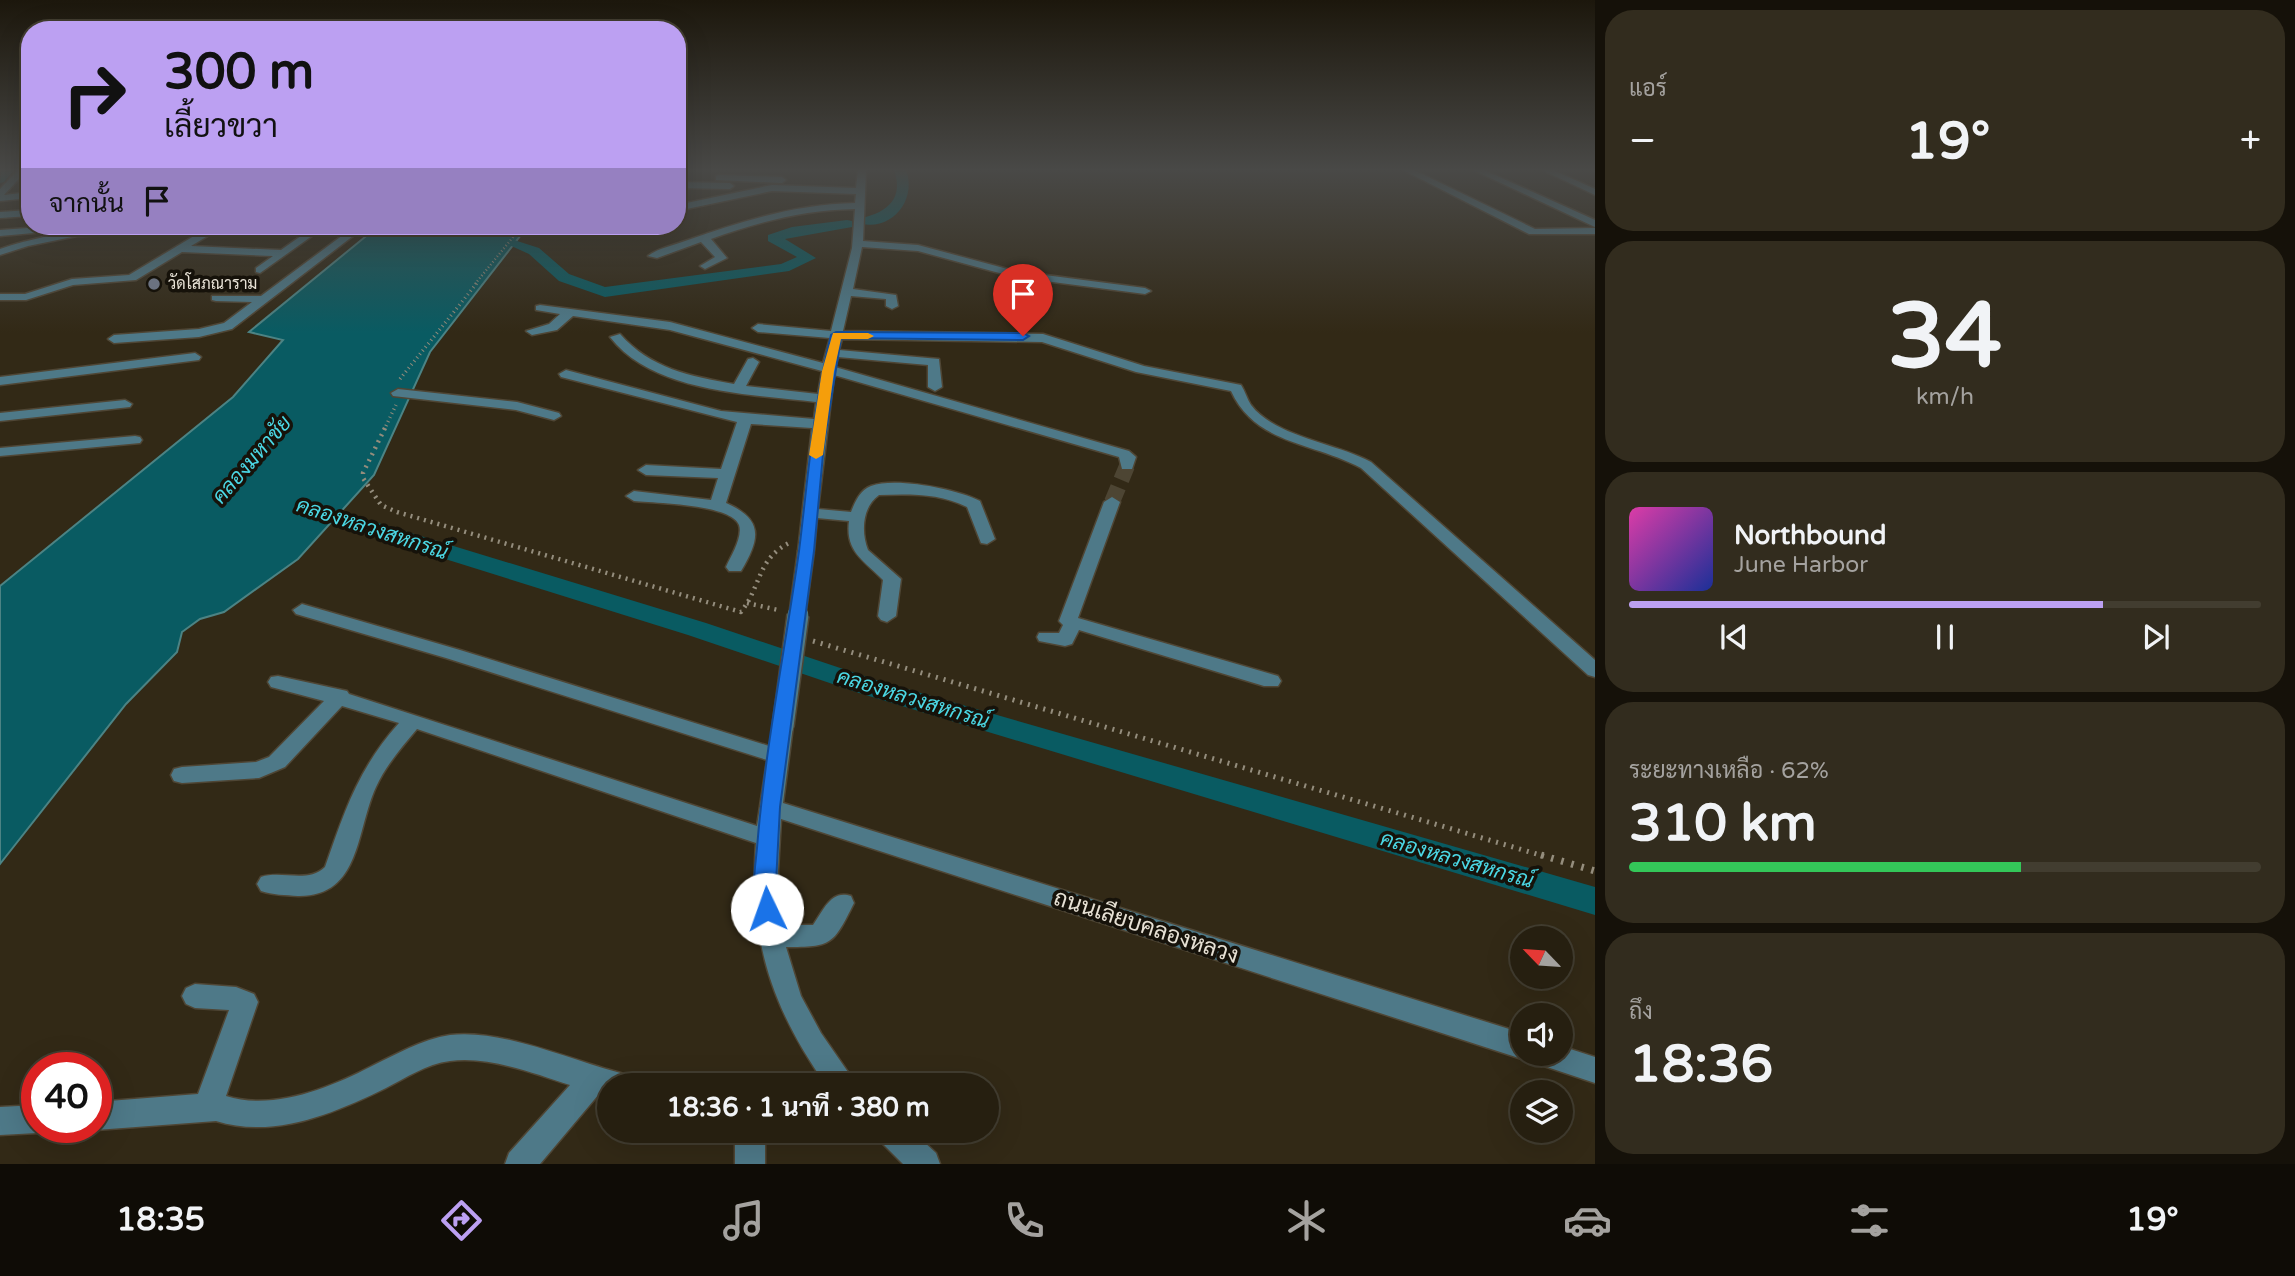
<!DOCTYPE html>
<html lang="th">
<meta charset="utf-8">
<style>
:root{--surface:#261f10;--page:#322c1e;--text:#f1f3f6;--muted:#a4a29f;--line:#423d30;--accent:#bca0f2}
body{margin:0;font-family:"Varela Round",Sarabun,sans-serif;background:var(--page);color:var(--text);height:100vh;display:flex;flex-direction:column;font-size:26px;white-space:nowrap}
*{box-sizing:border-box;margin:0}
p{font-size:23px;color:var(--muted)}
.icon{flex:none;width:38px;height:38px;fill:none;stroke:currentColor;stroke-width:2;stroke-linecap:round;stroke-linejoin:round}
.map{position:relative;flex:1;overflow:hidden}
.panel{display:flex;flex-direction:column;gap:10px;padding:10px;background:#151109;width:700px}
.panel>*{flex:none}
.top-card{position:absolute;left:21px;top:21px;width:665px;height:214px;border-radius:28px;box-shadow:0 7px 28px #0002,0 0 0 2px var(--line);background:#bca0f2;color:#111;overflow:hidden}
.needle{width:46px;rotate:295deg}
.fabs{position:absolute;left:1510px;top:926px;display:grid;gap:14px}
.fabs a{display:grid;place-items:center;width:63px;height:63px;border-radius:50%;background:var(--surface);box-shadow:0 7px 28px #0002,0 0 0 2px var(--line);font-size:35px}
.speed{position:absolute;left:21px;top:1052px;display:flex;gap:14px;font-size:35px;font-weight:700;text-align:center}
.speed>*{display:grid;place-content:center;width:91px;height:91px;border-radius:50%;background:var(--surface);box-shadow:0 7px 28px #0002,0 0 0 2px var(--line);line-height:1}
.speed .limit{border:10px solid #d22;background:#fff;color:#111}
.pin{position:absolute;display:grid;place-items:center;width:60px;height:60px;color:#fff;margin:-72px -30px;border-radius:50% 50% 50% 0;rotate:-45deg;box-shadow:0 0 7px #0007}
.pin .icon{rotate:45deg}
.me{position:absolute;width:77px;margin:-38px;rotate:357deg;stroke-linejoin:round;filter:drop-shadow(0 0 5px #0008)}
.turn{display:flex;align-items:center;gap:24px;height:147px;padding:0 28px;font-size:32px}
.turn .icon{width:91px;height:91px;stroke-width:2.5}
.turn b{display:block;font-size:49px;line-height:60px}
.then{display:flex;align-items:center;height:66px;padding:0 28px;background:#0003;gap:14px;font-size:26px}
.big{font-size:52px;font-weight:700;line-height:1.1}
.panel .card{flex:1;display:flex;flex-direction:column;justify-content:center;gap:10px;min-width:0;padding:0 24px;border-radius:28px;background:var(--page)}
.panel .dial{align-items:center;gap:0}
.dial b{font-size:91px;line-height:1}
.song{display:flex;align-items:center;gap:21px}
.cover{width:84px;height:84px;border-radius:10px;background:linear-gradient(135deg,hsl(320 70% 55%),hsl(230 70% 35%))}
.played{height:7px;border-radius:4px;background:linear-gradient(90deg,var(--accent) 75%,var(--line) 75%)}
.keys{display:flex;justify-content:space-around;direction:ltr}
.heat{display:flex;justify-content:space-between;align-items:center;font-size:38px;direction:ltr}
.charge{height:10px;border-radius:5px;background:linear-gradient(90deg,#34c759 62%,var(--line) 0)}
.trip{position:absolute;left:597px;top:1073px;width:402px;height:70px;border-radius:35px;background:var(--surface);box-shadow:0 7px 28px #0002,0 0 0 2px var(--line);font-weight:700;line-height:70px;text-align:center}
.tab-bar{display:flex;height:112px;justify-content:space-around;align-items:center;background:#0f0c06;color:var(--muted)}
.tab-bar .icon{width:49px;height:49px}
.tab-bar .current{color:var(--accent)}
.tab-bar b{font-size:32px;color:var(--text)}
main{display:flex;flex:1;min-height:0}
.map>svg:first-child{display:block}
.water{fill:#095b62;stroke:#4c8384;stroke-width:2}
.lines{fill:none;stroke-linecap:round;stroke-linejoin:round}
.canal{fill:#095b62;fill-rule:evenodd}
.minor-tunnel{stroke:#4d4533;stroke-width:16;stroke-dasharray:16 8;stroke-linecap:butt}
.minor-casing{stroke:#4f4635;stroke-width:3}
.path-far4{stroke:#948d7d;stroke-width:2.5;stroke-dasharray:1 2.5;stroke-linecap:butt}
.path-far3{stroke:#948d7d;stroke-width:3.5;stroke-dasharray:1 3.5;stroke-linecap:butt}
.path-far2{stroke:#948d7d;stroke-width:4.5;stroke-dasharray:2 5;stroke-linecap:butt}
.path-far1{stroke:#948d7d;stroke-width:5;stroke-dasharray:2 6;stroke-linecap:butt}
.path{stroke:#948d7d;stroke-width:7;stroke-dasharray:2.5 8;stroke-linecap:butt}
.minor{fill:#4e7988;fill-rule:evenodd}
.minor-bridge-far1-casing{stroke:#4f4635;stroke-width:19;stroke-linecap:butt}
.minor-bridge-casing{stroke:#4f4635;stroke-width:24;stroke-linecap:butt}
.minor-bridge-far1{stroke:#4e7988;stroke-width:16}
.minor-bridge{stroke:#4e7988;stroke-width:21}
.route{fill:#1a73e8;stroke:#114b97;stroke-width:2}
.slow{fill:#f59e0b}
.worship-dot{fill:#6b7280;stroke:#16120a;stroke-width:2.5}
.labels{text-anchor:middle;dominant-baseline:central;stroke-width:7;stroke-linejoin:round;paint-order:stroke}
.far-poi-label{font-size:16px;fill:#e7e1d5;stroke:#16120a;text-anchor:start}
.water-label{font-size:21px;font-style:italic;fill:#4bd7e4;stroke:#16120a}
.near-street-label{font-size:23px;fill:#e7e1d5;stroke:#16120a}
</style>
<main>
<div class="map">
<svg width="1595" height="1164" viewBox="0 0 1595 1164">
<rect width="100%" height="100%" fill="#322916"/>
<polygon class="water" points="411,226 528,226 430,352 374,475 298,559 224,612 200,619 182,632 177,652 126,704 0,864 0,586 233,397 283,340 249,332 376,228 407,229"/>
<g class="lines">
<g class="canal">
<polygon points="1,170 14,170 4,182 0,183"/>
<path d="M894,170H906C917,198 894,230 862,224V218C888,212 904,198 894,170Z"/>
<polygon points="847,220 852,221 852,227 785,239 816,258 789,271 605,297 559,281 529,254 507,244 514,240 539,248 569,274 605,287 781,264 797,257 768,241 768,235 792,227"/>
<polygon points="306,501 706,623 879,681 1595,887 1595,915 859,693 688,635 298,513 295,508 298,503"/>
</g>
<polyline class="minor-tunnel" points="1112,502 1127,466"/>
<g class="minor-casing">
<g id="minor">
<polygon points="18,170 27,170 4,195 30,192 30,198 0,201 0,189"/>
<path d="M858,170H866L863,241L918,245L1015,271L1145,288L1151,291L1145,294L1014,277L918,251L862,247L853,289L896,295L898,306L892,309L886,306V299L851,296L843,331L1043,334L1144,366L1241,385C1245,391 1247,399 1251,405C1275,437 1336,443 1371,462L1595,660V677L1588,675L1361,468C1313,442 1256,445 1231,391L1136,372L1042,342L842,339L839,350L939,359L942,387L935,391L928,387V365L838,357L835,367L1129,451L1136,457L1132,469H1122L1119,457L834,375L818,509L851,512C855,502 860,490 871,486C896,477 956,489 980,501L995,539L987,544L981,543L967,507C939,493 909,494 879,495C862,507 861,532 868,550L901,579L896,616L887,622L881,620L878,616L883,580C864,560 845,552 849,521L817,518L814,551L806,556L798,551L812,428L751,424L726,503C763,519 761,538 741,571H729L726,567C731,556 743,537 739,525C731,504 654,503 634,501L626,496L634,491L711,500L718,478L646,475L638,470L646,465L721,469L737,422L561,377L559,374L566,370L721,411L814,419L816,402C751,394 653,393 610,337L620,334C651,369 690,376 734,384L748,359L753,358L759,362L746,386L818,394L822,371L670,330L573,316L557,330L532,335L526,331L549,324L560,314L536,310V306L540,305L670,322L823,363L830,338L758,332L752,328L758,324L831,331L852,248L855,209C804,210 758,222 711,239L727,258L705,269L700,266L715,257L701,242L657,258L648,256C658,248 675,245 688,240C742,221 797,204 855,203L856,194L772,191L677,211V205L772,185L856,188Z"/>
<polygon points="1403,170 1414,170 1535,229 1595,228 1595,234 1529,234"/>
<polygon points="1473,170 1484,170 1595,220 1595,227"/>
<polygon points="1542,170 1553,170 1595,189 1595,195"/>
<polygon points="719,175 782,177 786,180 782,183 716,180 716,176"/>
<polygon points="677,182 730,183 734,186 730,189 677,188"/>
<polygon points="30,210 30,216 0,218 0,212"/>
<path d="M233,226L274,228L279,231L274,234L216,231L191,246L281,250L315,226H326L260,273L256,272V268L273,256L182,252L136,280L73,285L26,300H0V294H25L72,279L129,275L199,233L77,236L28,246L0,255V249C74,223 156,226 233,226Z"/>
<polygon points="355,226 366,226 232,329 199,337 114,343 108,339 114,335 199,329 224,323 252,302 216,301 212,300 212,296 261,296"/>
<polygon points="41,227 46,230 45,232 0,236 0,230"/>
<polygon points="195,353 201,357 199,360 0,385 0,377"/>
<polygon points="398,389 517,402 559,413 561,416 554,420 516,410 393,396 391,393"/>
<polygon points="125,400 132,404 130,407 0,421 0,413"/>
<polygon points="135,436 140,437 142,440 140,443 0,456 0,448"/>
<polygon points="1112,497 1120,502 1078,618 1278,676 1281,681 1278,686 1264,686 1079,630 1072,644 1065,646 1039,641 1037,637 1039,633 1059,633 1063,625 1059,621 1104,502"/>
<path d="M302,604L460,650L769,746L776,721H790L793,726L783,803L1522,1033V1054H1561V1046L1595,1057V1083L1535,1063L1532,1055L1522,1059L781,819L778,871L782,925H813C823,911 831,889 851,896L854,903C833,945 832,947 786,947L801,996L821,1033L857,1085H826C771,1007 749,939 756,843L417,729C402,747 386,765 376,787C356,830 361,897 298,896C286,895 272,895 261,891L257,884L261,877C282,870 307,884 325,867C345,810 358,769 399,723L342,706L285,767L259,778L182,783L174,781L171,775L174,769L182,767L256,762L269,757L324,701L271,687L268,682L271,677L278,676L347,691L349,694L757,826L767,760L446,658L296,614L293,610Z"/>
<path d="M195,984L236,987L254,994L258,1002L226,1096C273,1111 329,1088 370,1067C395,1055 422,1039 450,1035C502,1029 567,1059 617,1072L627,1075L631,1085H609V1096L599,1094L540,1164H505L509,1153L570,1085C533,1073 489,1056 450,1061C426,1064 406,1078 386,1088C333,1114 274,1139 216,1121L96,1130L88,1127H96V1102L198,1094L229,1010L195,1008L186,1004L182,996L186,988Z"/>
<polygon points="37,1105 37,1127 48,1127 47,1129 37,1133 0,1135 0,1107"/>
<rect x="735" y="1130" width="30" height="34"/>
<polygon points="875,1130 911,1130 936,1153 940,1164 903,1164 879,1140"/>
</g>
</g>
<g class="path-far4">
<polyline points="388,226 519,231"/>
<polyline points="475,284 522,226"/>
</g>
<g class="path-far3">
<polyline points="400,379 477,283"/>
<polyline points="384,430 396,405"/>
</g>
<g class="path-far2">
<path d="M385,428L363,473V478L381,505L397,512L741,612C762,585 757,558 791,542"/>
<polyline points="747,603 778,610"/>
</g>
<polyline class="path-far1" points="813,641 1547,857"/>
<polyline class="path" points="1541,855 1595,871"/>
<use href="#minor" class="minor"/>
<g class="minor-bridge-far1-casing">
<polyline id="minor-bridge-far1" points="797,617 806,551"/>
</g>
<g class="minor-bridge-casing">
<polyline id="minor-bridge" points="783,726 798,615"/>
</g>
<use href="#minor-bridge-far1" class="minor-bridge-far1"/>
<use href="#minor-bridge" class="minor-bridge"/>
</g>
<linearGradient id="sky" x2="0" y2="1"><stop stop-color="#1c170c"/><stop offset="0.51" stop-color="#494947"/><stop offset="1" stop-color="#494947" stop-opacity="0"/></linearGradient>
<rect width="1595" height="333" fill="url(#sky)"/>
<path class="route" d="M836,332L1023,333L1029,336L1023,340L841,338L824,444L814,551L780,807L776,883L779,909L775,916L767,919L759,916C750,896 755,869 757,848C765,748 785,650 799,551C808,479 813,406 831,335Z"/>
<polygon class="slow" points="833,333 868,333 874,336 868,339 841,339 834,371 823,455 816,459 809,455 822,371"/>
<circle class="worship-dot" cx="154" cy="284" r="7"/>
<g class="labels">
<g class="far-poi-label">
<text x="168" y="284">วัดโสภณาราม</text>
</g>
<g class="water-label">
<text transform="translate(252 460) rotate(-49)">คลองมหาชัย</text>
<text transform="translate(372 529) rotate(18)">คลองหลวงสหกรณ์</text>
<text transform="translate(913 699) rotate(17)">คลองหลวงสหกรณ์</text>
<text transform="translate(1457 860) rotate(16)">คลองหลวงสหกรณ์</text>
</g>
<g class="near-street-label">
<text transform="translate(1146 927) rotate(18)">ถนนเลียบคลองหลวง</text>
</g>
</g>
</svg>
<div class="fabs">
<a><svg class="needle" viewBox="-14 -14 28 28"><path d="M0-13l5 13h-10z" fill="#e53935"/><path d="M0 13l5-13h-10z" fill="#a4a29f"/></svg></a>
<a><svg class="icon" aria-label="sound" viewBox="0 0 24 24"><path d="M4 9h4l5-4v14l-5-4H4zM17 9q2 3 0 6"/></svg></a>
<a><svg class="icon" aria-label="layers" viewBox="0 0 24 24"><path d="M12 4l9 5-9 5-9-5zM3 14l9 5 9-5"/></svg></a>
</div>
<div class="speed"><div class="limit">40</div></div>
<div class="pin" style="left:1023px;top:336px;background:#d93025"><svg class="icon" aria-label="arrive" viewBox="0 0 24 24"><path d="M6 21V4h12l-3 4 3 4H6"/></svg></div>
<svg class="me" style="left:767px;top:909px" viewBox="-20 -20 40 40"><circle r="19" fill="#fff"/><path d="M0-13L10 11 0 6-10 11z" fill="#1a73e8"/></svg>
<div class="trip">18:36 · 1 นาที · 380 m</div>
<div class="top-card">
<div class="turn"><svg class="icon" aria-label="right" viewBox="0 0 24 24"><path d="M7 20v-9h11M14 6l5 5-5 5"/></svg><div><b>300 m</b>เลี้ยวขวา</div></div>
<div class="then">จากนั้น<svg class="icon" aria-label="arrive" viewBox="0 0 24 24"><path d="M6 21V4h12l-3 4 3 4H6"/></svg></div>
</div>
</div>
<section class="panel">
<div class="card"><p>แอร์</p>
<div class="heat"><a>−</a><b class="big">19°</b><a>+</a></div>
</div>
<div class="card dial"><b>34</b><p>km/h</p></div>
<div class="card">
<div class="song"><i class="cover"></i><div><b>Northbound</b><p>June Harbor</p></div></div>
<div class="played"></div>
<div class="keys"><svg class="icon" aria-label="previous" viewBox="0 0 24 24"><path d="M18 5L8 12l10 7zM5 5v14"/></svg><svg class="icon" aria-label="pause" viewBox="0 0 24 24"><path d="M8 5v14M16 5v14"/></svg><svg class="icon" aria-label="next" viewBox="0 0 24 24"><path d="M6 5l10 7-10 7zM19 5v14"/></svg></div>
</div>
<div class="card"><p>ระยะทางเหลือ · 62%</p><b class="big">310 km</b><div class="charge"></div></div>
<div class="card"><p>ถึง</p><b class="big">18:36</b></div>
</section>
</main>
<nav class="tab-bar">
<b>18:35</b>
<svg class="icon current" aria-label="directions" viewBox="0 0 24 24"><path d="M12 3l9 9-9 9-9-9zM9 14v-3h6M13 9l2 2-2 2"/></svg>
<svg class="icon" aria-label="music" viewBox="0 0 24 24"><path d="M9 18V5l10-2v13"/><circle cx="6" cy="18" r="3"/><circle cx="16" cy="16" r="3"/></svg>
<svg class="icon" aria-label="phone" viewBox="0 0 24 24"><path d="M5 4h4l2 5-3 2q2 4 5 5l2-3 5 2v4C11 20 4 13 5 4z"/></svg>
<svg class="icon" aria-label="climate" viewBox="0 0 24 24"><path d="M12 3v18M4 7l16 10M4 17L20 7"/></svg>
<svg class="icon" aria-label="car" viewBox="0 0 24 24"><path d="M5 17H2v-5l4-1 3-4h7l3 4 3 1v5h-3M9 17h6M6 11h13"/><circle cx="7" cy="17" r="2"/><circle cx="17" cy="17" r="2"/></svg>
<svg class="icon" aria-label="filters" viewBox="0 0 24 24"><path d="M4 7h16M4 17h16"/><circle cx="9" cy="7" r="2"/><circle cx="15" cy="17" r="2"/></svg>
<b>19°</b>
</nav>
